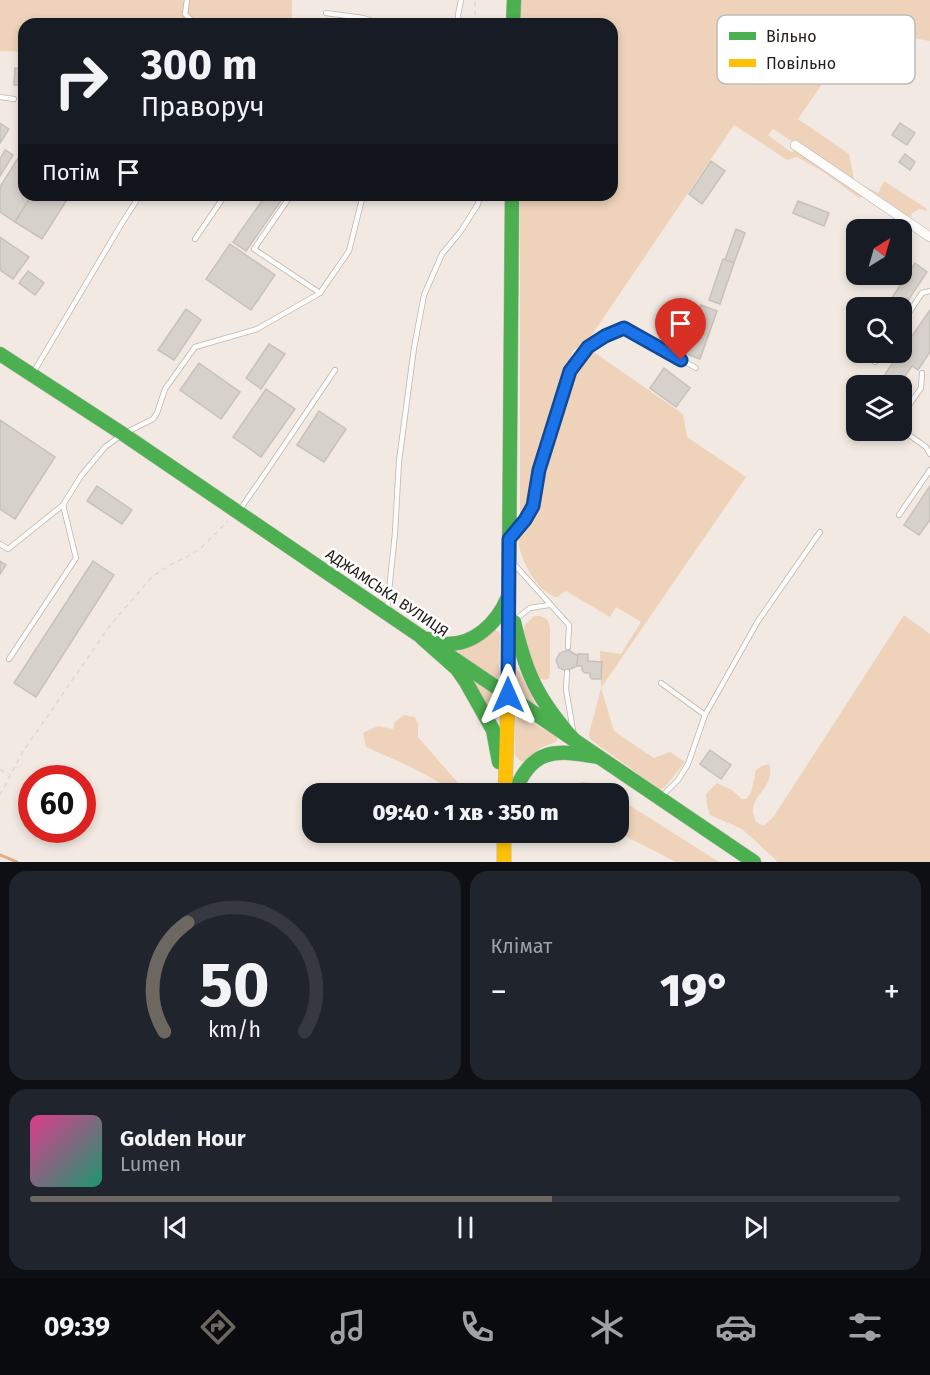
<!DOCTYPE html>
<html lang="uk">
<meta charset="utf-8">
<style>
:root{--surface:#171b24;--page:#20242c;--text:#f1f3f6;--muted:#9ea1a6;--line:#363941;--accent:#6d6761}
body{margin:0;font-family:"Fira Sans",sans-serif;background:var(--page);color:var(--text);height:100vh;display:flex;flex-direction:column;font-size:22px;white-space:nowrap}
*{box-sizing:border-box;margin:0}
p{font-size:20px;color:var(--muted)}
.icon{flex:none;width:33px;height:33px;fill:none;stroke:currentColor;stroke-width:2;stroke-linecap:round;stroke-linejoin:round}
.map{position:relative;height:862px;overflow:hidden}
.panel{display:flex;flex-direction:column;gap:9px;padding:9px;background:#0d0f14;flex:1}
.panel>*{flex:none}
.guide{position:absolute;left:18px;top:18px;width:600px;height:183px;border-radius:18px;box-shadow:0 3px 9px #0003;background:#171b24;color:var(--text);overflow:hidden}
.needle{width:39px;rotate:37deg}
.fabs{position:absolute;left:846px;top:219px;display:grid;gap:12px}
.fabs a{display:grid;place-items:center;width:66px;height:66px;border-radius:12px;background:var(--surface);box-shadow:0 3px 9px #0003;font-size:30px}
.speed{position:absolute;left:18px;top:765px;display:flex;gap:12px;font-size:30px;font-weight:700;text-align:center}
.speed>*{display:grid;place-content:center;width:78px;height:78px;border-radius:50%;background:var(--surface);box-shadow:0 3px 9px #0003;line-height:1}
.speed .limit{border:9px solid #d22;background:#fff;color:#111}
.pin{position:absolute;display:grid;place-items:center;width:51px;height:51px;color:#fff;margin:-62px -26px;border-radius:50% 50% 50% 0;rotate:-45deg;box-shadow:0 0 6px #0007}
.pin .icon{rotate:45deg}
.me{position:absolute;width:66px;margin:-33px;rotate:0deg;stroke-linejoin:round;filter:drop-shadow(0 0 4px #0008)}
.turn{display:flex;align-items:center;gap:21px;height:126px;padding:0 24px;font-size:27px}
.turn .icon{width:78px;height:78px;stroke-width:2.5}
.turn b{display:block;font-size:42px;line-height:51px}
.then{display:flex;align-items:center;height:57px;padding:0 24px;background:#0003;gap:12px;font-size:22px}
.big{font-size:45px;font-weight:800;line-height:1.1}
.panel .card{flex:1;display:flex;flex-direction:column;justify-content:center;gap:9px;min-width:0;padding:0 21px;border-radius:18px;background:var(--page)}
.panel .dial{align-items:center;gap:0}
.dial svg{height:156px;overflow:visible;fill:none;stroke:var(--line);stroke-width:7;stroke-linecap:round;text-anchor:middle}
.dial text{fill:var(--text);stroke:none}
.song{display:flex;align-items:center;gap:18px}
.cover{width:72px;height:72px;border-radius:9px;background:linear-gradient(135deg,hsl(330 70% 55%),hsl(160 70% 35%))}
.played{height:6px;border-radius:3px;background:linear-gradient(90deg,var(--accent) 60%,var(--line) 60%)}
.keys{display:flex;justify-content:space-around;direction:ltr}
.heat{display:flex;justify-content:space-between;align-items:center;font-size:33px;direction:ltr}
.panel .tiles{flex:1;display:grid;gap:9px;grid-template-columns:1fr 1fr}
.card:last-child{grid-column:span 2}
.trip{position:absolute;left:302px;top:783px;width:327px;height:60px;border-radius:18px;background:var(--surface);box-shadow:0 3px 9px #0003;font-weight:800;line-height:60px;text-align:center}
.tab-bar{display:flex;height:96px;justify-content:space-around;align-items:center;background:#090b0e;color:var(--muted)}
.tab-bar .icon{width:42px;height:42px}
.tab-bar .on{color:var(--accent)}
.tab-bar b{font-size:27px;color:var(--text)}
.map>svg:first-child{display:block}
.green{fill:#eed3ba}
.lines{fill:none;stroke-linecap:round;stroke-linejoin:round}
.stream{stroke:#deb084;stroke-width:3}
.building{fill:#d7d1cb;stroke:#c8c1bb;stroke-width:1.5}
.lane-casing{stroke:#bcb6af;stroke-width:6}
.street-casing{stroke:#bcb6af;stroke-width:10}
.fast-casing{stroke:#bcb6af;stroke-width:15}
.slow-casing{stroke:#bcb6af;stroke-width:15}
.path{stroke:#dbd8d6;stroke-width:1.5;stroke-dasharray:4.5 4.5;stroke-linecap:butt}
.lane{stroke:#fdfcfb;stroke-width:4.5}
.street{stroke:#fdfcfb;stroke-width:9}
.fast{stroke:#4caf50;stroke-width:14}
.slow{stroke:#ffc107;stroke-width:14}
.route-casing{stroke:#114b97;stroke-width:15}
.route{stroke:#1a73e8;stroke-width:10}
.labels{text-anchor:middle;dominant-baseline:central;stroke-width:5;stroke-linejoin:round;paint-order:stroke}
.street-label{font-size:15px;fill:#26201c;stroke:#fff}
.key{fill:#fff;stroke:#bebcbb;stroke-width:1.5}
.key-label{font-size:16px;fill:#26201c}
</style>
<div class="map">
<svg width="930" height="862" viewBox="0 0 930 862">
<rect width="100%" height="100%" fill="#f2eae2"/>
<g class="green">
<polygon points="0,0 292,0 292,20 176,21 182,24 24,24 24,52 0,51"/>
<polygon points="521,0 930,0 930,41 860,29 798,119 849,154 854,180 878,193 884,181 926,208 927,211 920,209 912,213 910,219 773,129 768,135 791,152 796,151 865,196 859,198 822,171 797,157 787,160 734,125 585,345 573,350 538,463 530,505 520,522 520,195 612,195 612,24 521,24"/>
<path d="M591,350L683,414L687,437L746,477L601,688L614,731L654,758L670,752L685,762L664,788L659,789L590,739L589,734L601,688L600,651L621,654L641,622L616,607L610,617L566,591L557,597C538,595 515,553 519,535C520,528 526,526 530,521C532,518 535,512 536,509C542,496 542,482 545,468C548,450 555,433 560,415C564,401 567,385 574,372C579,364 586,357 591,350Z"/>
<path d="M904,615L930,634V862H777L775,859L742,829L710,815L707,806L706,794L717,783L732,790L742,799H746L751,793L756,770L762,766L769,764C776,787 752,793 753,813C754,816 755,819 756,822L764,826L774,816Z"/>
<path d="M534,616C543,615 549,619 550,628V673L549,678L545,680L537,678L523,634L525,625Z"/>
<polygon points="495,630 498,631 500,634 499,675 496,680 458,655 459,651 471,646"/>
<path d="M517,671H519L536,705C521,696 514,690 517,671Z"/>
<polygon points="473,682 476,682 498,698 498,718 497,720 494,720"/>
<polygon points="404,715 415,717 418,724 418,737 458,783 457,792 411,767 366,747 363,733 378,726 393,729 395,722"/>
<path d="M518,716L523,717L555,736L557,738V741C552,744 546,745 541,748C535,752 531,758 523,762L519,760L515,755V720Z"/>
<polygon points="582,782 598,784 612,793 577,793 575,788"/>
<polygon points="618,798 719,862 676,862 631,839 618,831"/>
</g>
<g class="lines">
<polyline class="stream" points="0,855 17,862"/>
</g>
<g class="building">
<polygon points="15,68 24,69 24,85 14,85"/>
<polygon points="0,123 9,129 0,143"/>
<polygon points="900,123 915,133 907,145 892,135"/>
<polygon points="5,150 13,155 0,176 0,159"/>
<polygon points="23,150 24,195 32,195 15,222 0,212 0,187"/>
<polygon points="905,154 915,162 910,170 899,162"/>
<polygon points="711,161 725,171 702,204 689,194"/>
<polygon points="32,195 70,195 42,239 15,222"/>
<polygon points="266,195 285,195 246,251 233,242"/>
<polygon points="798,201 829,213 824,226 793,213"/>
<polygon points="736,229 745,233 734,263 725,260"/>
<polygon points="0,237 29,257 13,279 0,270"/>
<polygon points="230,244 275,275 251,310 206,279"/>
<polygon points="723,259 734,263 720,304 709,300"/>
<polygon points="915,263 927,272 903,308 891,299"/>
<polygon points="28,271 44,283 35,295 19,283"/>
<polygon points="701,305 717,311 700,359 684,353"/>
<polygon points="186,309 201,320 174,360 158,350"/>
<polygon points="930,310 930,352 918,370 912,366 898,386 877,386 900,352 902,352 902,350"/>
<polygon points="269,344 285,354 261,389 246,378"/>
<polygon points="199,363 240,392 221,419 180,390"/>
<polygon points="664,368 690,388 676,407 650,388"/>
<polygon points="266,389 295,409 261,457 233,437"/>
<polygon points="319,411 346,429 324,462 297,445"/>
<polygon points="0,420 55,457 15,519 0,509"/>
<polygon points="97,486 132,510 122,524 87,501"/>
<polygon points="930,486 930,520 919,535 904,525"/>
<polygon points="0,561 6,565 0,574"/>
<polygon points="93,561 114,575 36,697 14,683"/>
<polygon points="568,650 578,656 577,666 566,671 559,668 556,660 560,653"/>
<polygon points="578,654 588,654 588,661 602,662 601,679 592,679 590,677 590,673 585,673 582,670 582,666 577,666"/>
<polygon points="710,750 731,765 721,779 700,764"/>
</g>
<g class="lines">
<g class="lane-casing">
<g id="lane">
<polyline points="187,0 185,14 195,24"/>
<polyline points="326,13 363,18 376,22 376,24"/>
<polyline points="459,24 458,15 461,0"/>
<polyline points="0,97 14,99"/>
<polyline points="291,195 254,249 320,293"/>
<polyline points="195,239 225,195"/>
<polyline points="902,323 922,293 930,291"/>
<polyline points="875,362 882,352"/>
<polyline points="33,373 122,223 140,195"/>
<polyline points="902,415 921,388 922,373"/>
<polyline points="902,430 926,447 930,454"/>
<polyline points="239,511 268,469 335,370"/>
<polyline points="899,515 930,470"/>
<polyline points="514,532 525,520 533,506 539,470 570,371 588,347 605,336 624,328 696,368"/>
<polyline points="0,544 8,549 63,505 81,476 105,447 123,434 153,419 157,413 165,389 195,347 257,329 320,293 349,251 363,195"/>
<polyline points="513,563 569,625 568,647"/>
<polyline points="387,610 395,533 399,461 414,348 424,295 442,254 461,231 478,204 480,195"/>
<polyline points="516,619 530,608 549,605"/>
<polyline points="9,659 76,558 63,505"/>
<polyline points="567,672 566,689 573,731"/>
<polyline points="661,683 705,715 688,764 678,780 661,797"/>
<polyline points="705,715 758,621 820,532"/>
</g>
</g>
<g class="street-casing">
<polyline id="street" points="795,145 930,237"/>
</g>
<g class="fast-casing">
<g id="fast">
<polyline points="513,24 514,0"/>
<polyline points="0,354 123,434 432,644"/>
<polyline points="509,571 512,195"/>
<path d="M514,622C526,674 538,700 574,740"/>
<polyline points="422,638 457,669 466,682 493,730 499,762"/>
<path d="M428,639C434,641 440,644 446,644C474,645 497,623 507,599"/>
<polyline points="450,656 754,862"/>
<path d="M514,794C531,748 555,749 598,757"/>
</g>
</g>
<g class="slow-casing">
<g id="slow">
<polyline points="505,794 508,695 509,571"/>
<polyline points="504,832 504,862"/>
</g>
</g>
<g class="path">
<polyline points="475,24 475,0"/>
<polyline points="0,770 10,774"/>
<polyline points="0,795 22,753 111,624 153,576 170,565 187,557 202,547 228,521"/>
</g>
<use href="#lane" class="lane"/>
<use href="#street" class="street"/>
<use href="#fast" class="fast"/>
<use href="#slow" class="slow"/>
</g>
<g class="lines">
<g class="route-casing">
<polyline id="route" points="508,695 509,539 525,520 533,506 539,470 570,371 588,347 605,336 624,328 681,360"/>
</g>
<use href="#route" class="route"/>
</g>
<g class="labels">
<g class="street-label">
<text transform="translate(387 593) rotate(34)">АДЖАМСЬКА ВУЛИЦЯ</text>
</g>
</g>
<rect x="717" y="15" width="198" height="69" rx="9" class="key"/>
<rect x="729" y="32" width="27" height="8" fill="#4caf50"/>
<rect x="729" y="59" width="27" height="8" fill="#ffc107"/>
<g class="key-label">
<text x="766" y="42">Вільно</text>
<text x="766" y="69">Повільно</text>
</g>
</svg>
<div class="fabs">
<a><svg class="needle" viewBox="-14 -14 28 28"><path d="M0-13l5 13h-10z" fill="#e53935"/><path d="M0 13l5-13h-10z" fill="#9ea1a6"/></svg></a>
<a><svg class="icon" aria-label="search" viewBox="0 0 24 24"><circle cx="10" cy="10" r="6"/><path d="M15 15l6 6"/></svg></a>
<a><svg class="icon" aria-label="layers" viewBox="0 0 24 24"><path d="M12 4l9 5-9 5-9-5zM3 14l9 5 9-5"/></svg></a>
</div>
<div class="speed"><div class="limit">60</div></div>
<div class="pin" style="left:681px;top:360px;background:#d93025"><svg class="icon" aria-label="arrive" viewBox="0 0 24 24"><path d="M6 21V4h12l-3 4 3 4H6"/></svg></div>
<svg class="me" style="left:508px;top:695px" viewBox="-20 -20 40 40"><path d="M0-17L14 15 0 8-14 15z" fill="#1a73e8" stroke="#fff" stroke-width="4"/></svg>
<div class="trip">09:40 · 1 хв · 350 m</div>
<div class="guide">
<div class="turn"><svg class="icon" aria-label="right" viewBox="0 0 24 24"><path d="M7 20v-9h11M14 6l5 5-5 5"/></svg><div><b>300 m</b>Праворуч</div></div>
<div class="then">Потім<svg class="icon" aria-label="arrive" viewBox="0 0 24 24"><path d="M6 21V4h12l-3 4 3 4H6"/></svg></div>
</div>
</div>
<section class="panel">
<div class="tiles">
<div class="card dial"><svg viewBox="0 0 100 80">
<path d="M14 69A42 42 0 1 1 86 69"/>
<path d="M14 69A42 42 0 0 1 26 13" stroke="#6d6761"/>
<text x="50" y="56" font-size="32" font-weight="700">50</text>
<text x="50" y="72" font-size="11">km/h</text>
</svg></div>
<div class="card"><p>Клімат</p>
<div class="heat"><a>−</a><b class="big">19°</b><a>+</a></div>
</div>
<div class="card">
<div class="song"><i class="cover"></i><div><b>Golden Hour</b><p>Lumen</p></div></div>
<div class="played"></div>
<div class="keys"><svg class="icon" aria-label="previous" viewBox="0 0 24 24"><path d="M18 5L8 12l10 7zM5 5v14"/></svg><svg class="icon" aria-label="pause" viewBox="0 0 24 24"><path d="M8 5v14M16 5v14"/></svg><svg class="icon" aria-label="next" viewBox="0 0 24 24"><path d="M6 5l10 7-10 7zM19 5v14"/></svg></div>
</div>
</div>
</section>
<nav class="tab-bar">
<b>09:39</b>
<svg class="icon on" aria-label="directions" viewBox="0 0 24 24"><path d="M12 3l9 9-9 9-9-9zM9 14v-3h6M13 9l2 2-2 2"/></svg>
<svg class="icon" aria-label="music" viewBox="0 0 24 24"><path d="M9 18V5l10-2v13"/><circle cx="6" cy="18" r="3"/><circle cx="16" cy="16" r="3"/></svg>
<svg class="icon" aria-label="phone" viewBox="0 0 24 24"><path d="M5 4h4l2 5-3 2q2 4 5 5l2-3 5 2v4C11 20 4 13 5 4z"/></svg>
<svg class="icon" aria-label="climate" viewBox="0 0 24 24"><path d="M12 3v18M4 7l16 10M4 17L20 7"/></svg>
<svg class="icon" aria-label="car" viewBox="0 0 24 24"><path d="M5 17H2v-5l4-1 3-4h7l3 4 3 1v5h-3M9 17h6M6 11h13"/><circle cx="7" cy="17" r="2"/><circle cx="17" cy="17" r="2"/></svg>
<svg class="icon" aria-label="filters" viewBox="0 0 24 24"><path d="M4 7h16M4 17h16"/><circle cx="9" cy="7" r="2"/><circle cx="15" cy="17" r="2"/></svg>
</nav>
